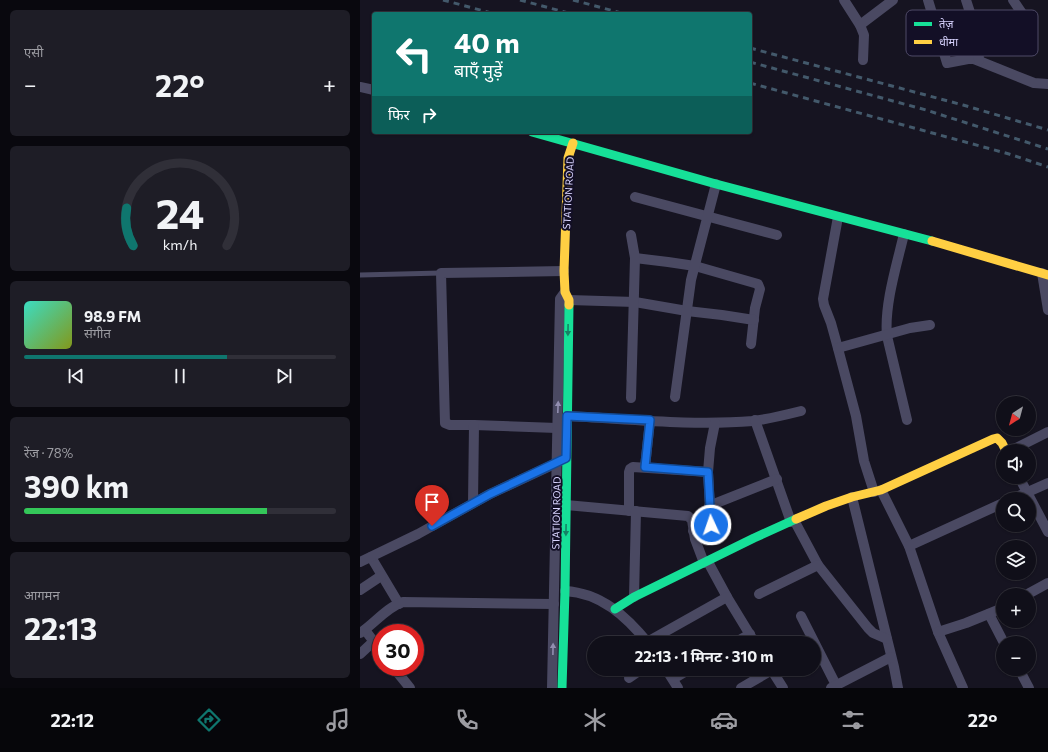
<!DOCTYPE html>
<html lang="hi">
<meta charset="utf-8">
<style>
:root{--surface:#100f19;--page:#1e1d26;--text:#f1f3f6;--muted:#9c9ca2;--line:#302f38;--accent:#0f766e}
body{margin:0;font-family:Commissioner,"Noto Sans Devanagari",sans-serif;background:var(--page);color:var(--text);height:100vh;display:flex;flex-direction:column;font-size:15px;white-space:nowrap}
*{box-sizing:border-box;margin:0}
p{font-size:13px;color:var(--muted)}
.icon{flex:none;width:22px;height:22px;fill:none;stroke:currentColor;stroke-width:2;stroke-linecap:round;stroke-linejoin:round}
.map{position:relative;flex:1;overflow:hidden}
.drawer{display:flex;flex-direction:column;gap:10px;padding:10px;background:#09080e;width:360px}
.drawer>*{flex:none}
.banner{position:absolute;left:12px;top:12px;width:380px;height:122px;border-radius:4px;box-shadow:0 1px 3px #0004,0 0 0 1px var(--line);background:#0f766e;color:#fff;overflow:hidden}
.needle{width:26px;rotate:216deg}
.fabs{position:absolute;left:636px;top:396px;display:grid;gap:8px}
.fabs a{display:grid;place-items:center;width:40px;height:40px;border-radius:50%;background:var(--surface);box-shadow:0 1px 3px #0004,0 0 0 1px var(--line);font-size:20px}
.speed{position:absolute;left:12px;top:624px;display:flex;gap:8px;font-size:20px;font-weight:700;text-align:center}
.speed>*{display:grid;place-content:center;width:52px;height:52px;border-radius:50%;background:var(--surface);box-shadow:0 1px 3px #0004,0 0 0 1px var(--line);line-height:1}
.speed .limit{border:6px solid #d22;background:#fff;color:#111}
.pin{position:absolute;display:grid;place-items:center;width:34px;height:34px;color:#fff;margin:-41px -17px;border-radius:50% 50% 50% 0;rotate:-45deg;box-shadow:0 0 4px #0007}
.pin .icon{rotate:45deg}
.me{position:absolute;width:44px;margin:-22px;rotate:357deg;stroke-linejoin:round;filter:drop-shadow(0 0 3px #0008)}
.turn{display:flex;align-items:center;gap:14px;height:84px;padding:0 16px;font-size:18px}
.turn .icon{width:52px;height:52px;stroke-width:2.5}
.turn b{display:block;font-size:28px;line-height:34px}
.then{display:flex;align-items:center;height:38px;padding:0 16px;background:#0003;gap:8px;font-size:15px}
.big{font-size:30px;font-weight:700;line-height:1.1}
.drawer .tile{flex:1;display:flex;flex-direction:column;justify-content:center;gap:6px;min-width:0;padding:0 14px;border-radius:6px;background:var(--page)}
.drawer .dial{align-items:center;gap:0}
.dial svg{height:104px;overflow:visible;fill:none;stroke:var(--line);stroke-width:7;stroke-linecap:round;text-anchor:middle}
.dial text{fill:var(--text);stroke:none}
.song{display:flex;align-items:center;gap:12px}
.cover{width:48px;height:48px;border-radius:6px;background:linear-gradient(135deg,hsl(170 70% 55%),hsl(70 70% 35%))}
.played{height:4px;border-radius:2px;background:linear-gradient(90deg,var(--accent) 65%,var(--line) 65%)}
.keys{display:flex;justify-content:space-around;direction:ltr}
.heat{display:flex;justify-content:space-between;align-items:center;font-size:22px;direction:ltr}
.charge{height:6px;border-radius:3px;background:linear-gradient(90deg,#34c759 78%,var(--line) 0)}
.trip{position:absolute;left:227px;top:636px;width:234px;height:40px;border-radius:20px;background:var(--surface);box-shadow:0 1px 3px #0004,0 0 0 1px var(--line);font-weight:700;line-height:40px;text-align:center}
.tab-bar{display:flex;height:64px;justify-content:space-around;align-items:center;background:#06060a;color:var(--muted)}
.tab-bar .icon{width:28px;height:28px}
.tab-bar .on{color:var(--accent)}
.tab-bar b{font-size:18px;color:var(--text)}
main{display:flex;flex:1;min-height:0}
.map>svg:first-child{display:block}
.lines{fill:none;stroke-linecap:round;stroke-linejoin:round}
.lane{stroke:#4a4962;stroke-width:5}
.street{stroke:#4a4962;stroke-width:10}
.fast{stroke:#16e098;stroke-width:9}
.slow{stroke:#ffcf43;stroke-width:9}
.rail{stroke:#43596b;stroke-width:3;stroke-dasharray:6 5;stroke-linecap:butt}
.oneway{fill:#158265}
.oneway2{fill:#928eb0}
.route-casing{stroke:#114b97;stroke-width:10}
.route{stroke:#1a73e8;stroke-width:7}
.labels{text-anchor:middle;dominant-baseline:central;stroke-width:4;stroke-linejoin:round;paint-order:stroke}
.street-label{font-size:10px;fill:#d9d4ff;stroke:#130f26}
.key{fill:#130f26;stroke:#4e4a67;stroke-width:1}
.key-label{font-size:11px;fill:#d9d4ff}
</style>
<main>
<section class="drawer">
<div class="tile"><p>एसी</p>
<div class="heat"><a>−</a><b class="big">22°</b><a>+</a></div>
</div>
<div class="tile dial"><svg viewBox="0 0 100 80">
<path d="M14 69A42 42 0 1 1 86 69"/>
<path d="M14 69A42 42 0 0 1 9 40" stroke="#0f766e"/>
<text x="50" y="56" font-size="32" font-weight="700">24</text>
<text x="50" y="72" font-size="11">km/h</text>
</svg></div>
<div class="tile">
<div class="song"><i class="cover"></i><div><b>98.9 FM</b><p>संगीत</p></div></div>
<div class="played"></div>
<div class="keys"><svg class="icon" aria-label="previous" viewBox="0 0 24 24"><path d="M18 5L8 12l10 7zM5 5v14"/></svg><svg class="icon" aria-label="pause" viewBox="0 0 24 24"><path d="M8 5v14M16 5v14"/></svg><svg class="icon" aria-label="next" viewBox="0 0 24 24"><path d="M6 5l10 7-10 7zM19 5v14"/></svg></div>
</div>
<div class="tile"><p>रेंज · 78%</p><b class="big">390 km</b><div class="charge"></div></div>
<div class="tile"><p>आगमन</p><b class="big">22:13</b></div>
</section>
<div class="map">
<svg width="688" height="688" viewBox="0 0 688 688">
<rect width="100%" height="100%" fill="#161421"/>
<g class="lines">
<polyline class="lane" points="0,275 81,273"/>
<g class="street">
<polyline points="484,0 500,25 504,35 503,60"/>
<polyline points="568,0 587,63 608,59 614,59 674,83 688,84"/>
<polyline points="606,0 617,34 619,60"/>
<polyline points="653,0 668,22"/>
<polyline points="500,25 533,0"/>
<polyline points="0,87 14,90"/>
<polyline points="275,197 417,235"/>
<polyline points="478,217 463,299 464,305 471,323 476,341 496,416 504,461 514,492"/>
<path d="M544,234C537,264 524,305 527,336L547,420"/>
<polyline points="275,258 308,262 335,266 398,284 400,289 395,308 391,344"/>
<polyline points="682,273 688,310"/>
<polyline points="209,300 275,302 327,311 362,315 394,320"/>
<polyline points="478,348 550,328 570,325"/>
<polyline points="315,397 331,280 356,184"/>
<polyline points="271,398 275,258 271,235"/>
<path d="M207,416C269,419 331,426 393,421C409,419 425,415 441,411"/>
<polyline points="395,420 431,522"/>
<polyline points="197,428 114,425 90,425 85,423 81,273 204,271"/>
<polyline points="650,451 688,432"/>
<polyline points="285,467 290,421"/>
<polyline points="659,477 688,532"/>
<polyline points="521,490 549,546 578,632 603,688"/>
<polyline points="492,497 534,667 538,688"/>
<polyline points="652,499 688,483"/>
<polyline points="113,503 114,425"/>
<polyline points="206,505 328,516 332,520 335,539 344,563"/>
<polyline points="349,506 417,479"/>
<polyline points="269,511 269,472 270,469 273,467 348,472"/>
<polyline points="434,520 458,565 508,628 513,633 527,639"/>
<polyline points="333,531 346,529 351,525 348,472 350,448 355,423"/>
<polyline points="549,546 643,503"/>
<polyline points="11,557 39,604"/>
<polyline points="0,562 58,534 130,494 201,461"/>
<polyline points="348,562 367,597 395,643"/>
<polyline points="0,590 21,576"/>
<path d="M205,591C241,593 266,616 288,643"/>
<polyline points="399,594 458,565"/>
<polyline points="666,595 688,583"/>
<polyline points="274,597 276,511"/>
<polyline points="629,614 644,643"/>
<polyline points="441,616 476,685"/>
<polyline points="5,630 21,651"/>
<polyline points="578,632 606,623 643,608"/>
<path d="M0,633C14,624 27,607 43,602L194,604"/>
<polyline points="287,642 367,597"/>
<polyline points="374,643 390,634"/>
<polyline points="0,654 13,642"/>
<polyline points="33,667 50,688"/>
<polyline points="306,669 318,688"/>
<polyline points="411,669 423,688"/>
<polyline points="659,669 669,688"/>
<polyline points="269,678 282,669"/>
<polyline points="313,679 330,669"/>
<polyline points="192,688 200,299 205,292"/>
<polyline points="381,688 412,670"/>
<polyline points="471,688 531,657"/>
</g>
<g class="fast">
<polyline points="172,132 356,184 572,241"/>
<polyline points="255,609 274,597 394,538 436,519"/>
<polyline points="202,688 205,591 209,305"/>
</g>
<g class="slow">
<polyline points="572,241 688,275"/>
<polyline points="209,305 209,300 205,292 204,271 208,158 213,143"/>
<polyline points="436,519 466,506 492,497 521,490 633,439 637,438 642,443 646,451"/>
</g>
<g class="rail">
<polyline points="83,0 135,14"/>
<polyline points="160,0 212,14"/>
<polyline points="213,0 265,14"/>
<polyline points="390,48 603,105 688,130"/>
<polyline points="390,62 566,110 688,149"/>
<polyline points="390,83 649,154 688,167"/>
</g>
</g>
<defs><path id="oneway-solid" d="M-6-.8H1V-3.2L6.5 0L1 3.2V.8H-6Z"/></defs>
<g class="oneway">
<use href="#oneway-solid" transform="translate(208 330) rotate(91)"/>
<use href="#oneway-solid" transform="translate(206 530) rotate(91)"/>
</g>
<g class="oneway2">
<use href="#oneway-solid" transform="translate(198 407) rotate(-88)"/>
<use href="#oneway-solid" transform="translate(193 649) rotate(-89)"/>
</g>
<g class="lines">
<g class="route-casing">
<polyline id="route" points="72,526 130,494 206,458 207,416 290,420 285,467 348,472 351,525"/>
</g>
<use href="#route" class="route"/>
</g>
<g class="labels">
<g class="street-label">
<text transform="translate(208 193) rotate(-87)">STATION ROAD</text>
<text transform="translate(196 513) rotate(-89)">STATION ROAD</text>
</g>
</g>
<rect x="546" y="10" width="132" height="46" rx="6" class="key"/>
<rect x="554" y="22" width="18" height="4" fill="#16e098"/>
<rect x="554" y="40" width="18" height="4" fill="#ffcf43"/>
<g class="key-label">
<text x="579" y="28">तेज़</text>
<text x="579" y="46">धीमा</text>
</g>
</svg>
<div class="fabs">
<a><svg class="needle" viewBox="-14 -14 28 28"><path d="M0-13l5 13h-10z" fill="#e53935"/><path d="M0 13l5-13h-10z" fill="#9c9ca2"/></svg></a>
<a><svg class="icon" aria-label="sound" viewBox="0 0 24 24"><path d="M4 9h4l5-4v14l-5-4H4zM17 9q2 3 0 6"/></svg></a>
<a><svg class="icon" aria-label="search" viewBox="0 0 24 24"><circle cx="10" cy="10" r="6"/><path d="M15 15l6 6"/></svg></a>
<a><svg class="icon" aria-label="layers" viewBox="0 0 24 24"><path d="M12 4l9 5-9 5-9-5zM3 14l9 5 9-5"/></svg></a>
<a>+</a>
<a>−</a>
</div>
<div class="speed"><div class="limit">30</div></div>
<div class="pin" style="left:72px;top:526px;background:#d93025"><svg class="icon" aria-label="arrive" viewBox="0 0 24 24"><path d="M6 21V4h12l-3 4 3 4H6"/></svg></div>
<svg class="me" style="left:351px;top:525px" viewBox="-20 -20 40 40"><circle r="17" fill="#1a73e8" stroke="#fff" stroke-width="3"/><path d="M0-11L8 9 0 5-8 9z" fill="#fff"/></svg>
<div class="trip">22:13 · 1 मिनट · 310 m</div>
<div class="banner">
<div class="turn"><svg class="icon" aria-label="left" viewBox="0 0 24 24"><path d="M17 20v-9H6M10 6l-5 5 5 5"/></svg><div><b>40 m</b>बाएँ मुड़ें</div></div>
<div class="then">फिर<svg class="icon" aria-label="right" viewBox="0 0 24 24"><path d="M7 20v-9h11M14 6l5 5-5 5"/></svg></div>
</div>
</div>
</main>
<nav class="tab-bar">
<b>22:12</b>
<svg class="icon on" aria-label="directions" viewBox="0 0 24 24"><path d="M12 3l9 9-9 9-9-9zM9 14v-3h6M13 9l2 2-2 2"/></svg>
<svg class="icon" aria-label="music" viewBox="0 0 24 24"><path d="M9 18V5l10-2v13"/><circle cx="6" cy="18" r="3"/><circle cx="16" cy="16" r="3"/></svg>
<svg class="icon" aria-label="phone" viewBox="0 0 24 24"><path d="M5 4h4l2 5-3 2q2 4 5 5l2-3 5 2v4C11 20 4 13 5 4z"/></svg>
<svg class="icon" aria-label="climate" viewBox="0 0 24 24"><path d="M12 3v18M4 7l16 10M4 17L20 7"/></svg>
<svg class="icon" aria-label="car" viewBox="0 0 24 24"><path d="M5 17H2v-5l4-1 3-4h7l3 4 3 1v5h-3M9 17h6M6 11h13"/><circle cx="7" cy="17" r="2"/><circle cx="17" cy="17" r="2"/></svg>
<svg class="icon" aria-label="filters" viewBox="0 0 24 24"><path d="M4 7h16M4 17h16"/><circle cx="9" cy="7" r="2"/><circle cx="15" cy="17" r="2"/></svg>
<b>22°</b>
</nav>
